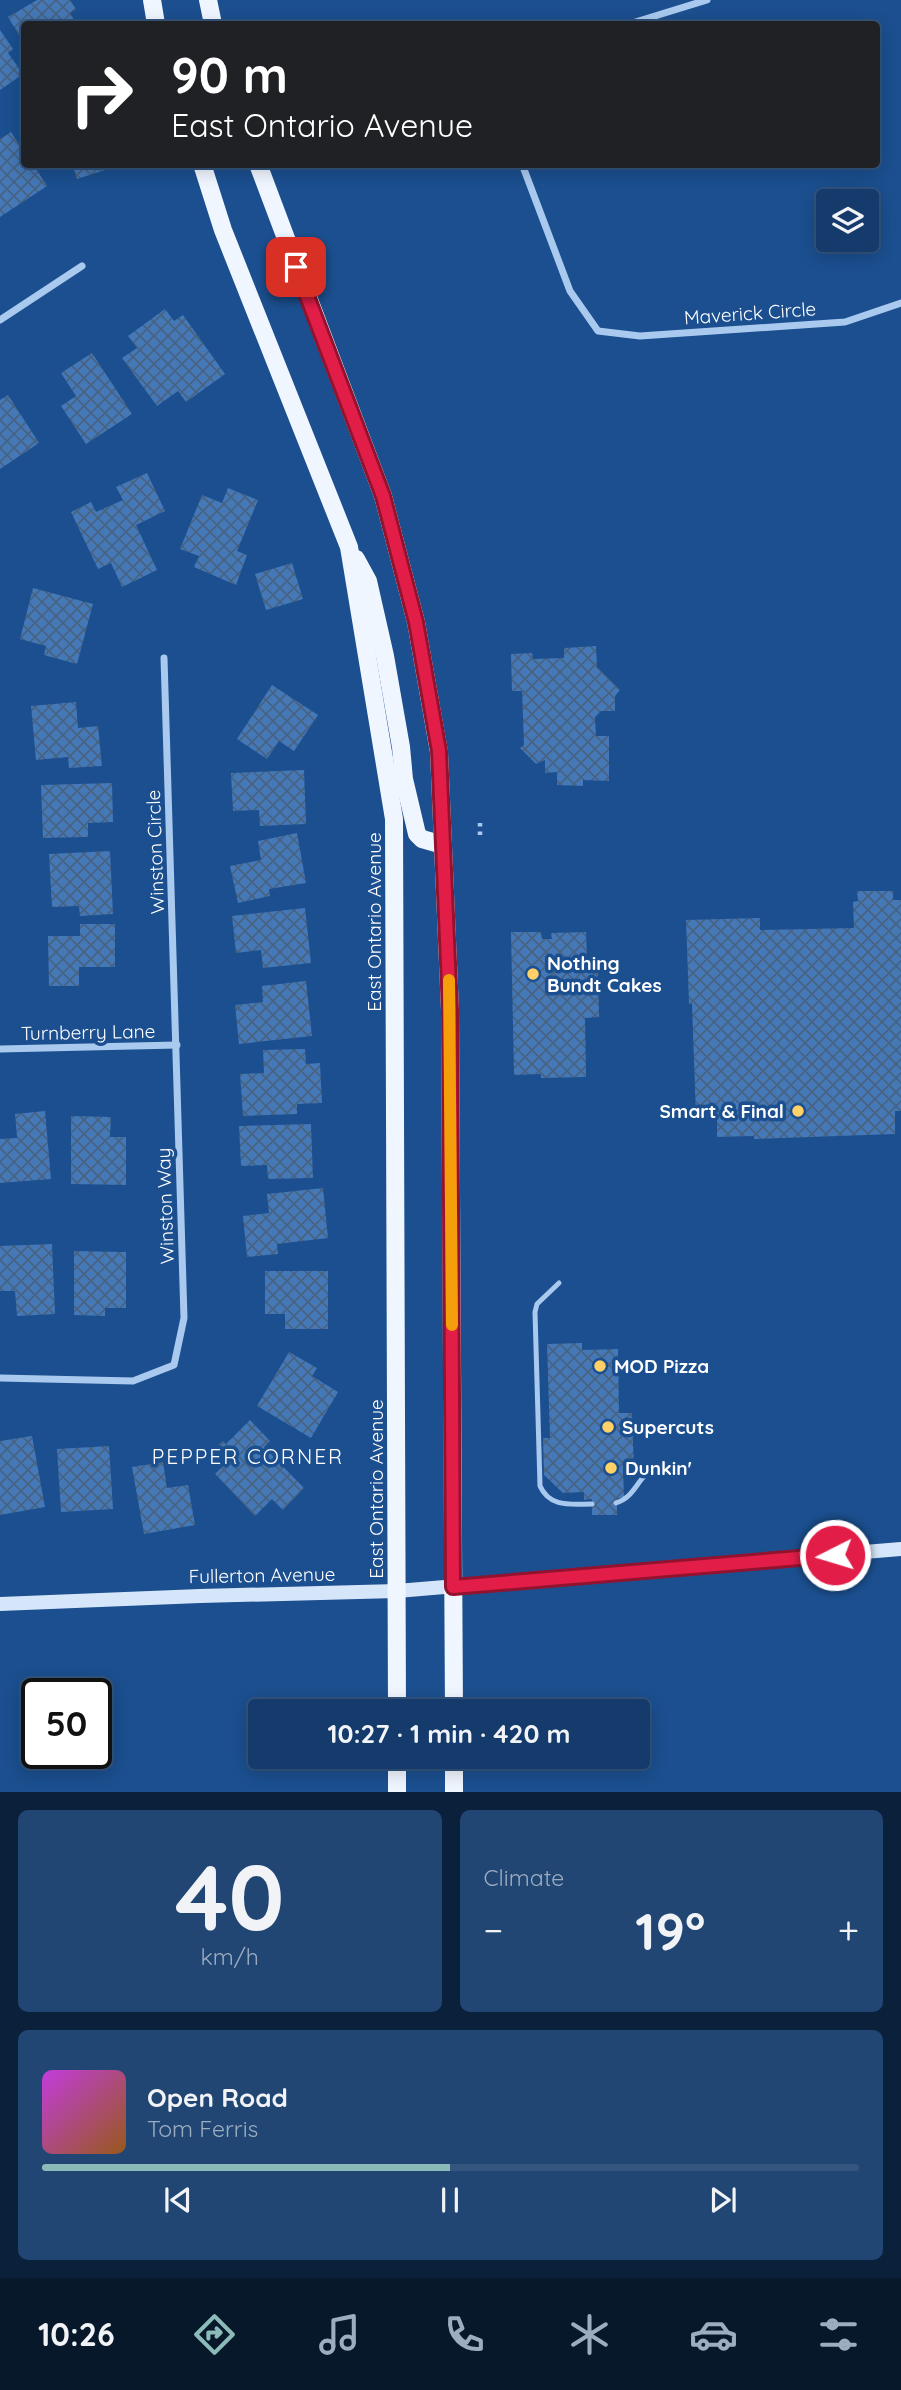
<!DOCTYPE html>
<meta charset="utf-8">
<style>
:root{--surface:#143b6b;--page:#214673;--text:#f1f3f6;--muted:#9dadc1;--line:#33557e;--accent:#8bbbb9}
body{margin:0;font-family:Quicksand,sans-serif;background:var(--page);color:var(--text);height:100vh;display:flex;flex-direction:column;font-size:26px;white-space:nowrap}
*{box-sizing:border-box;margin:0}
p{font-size:23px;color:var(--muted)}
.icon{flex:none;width:38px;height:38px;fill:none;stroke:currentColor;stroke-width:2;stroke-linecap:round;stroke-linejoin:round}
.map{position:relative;height:1792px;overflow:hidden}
.details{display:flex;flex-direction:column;gap:18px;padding:18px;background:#0b203b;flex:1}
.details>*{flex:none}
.banner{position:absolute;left:21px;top:21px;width:859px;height:147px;border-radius:7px;box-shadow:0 4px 18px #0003,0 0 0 2px var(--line);background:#202124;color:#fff;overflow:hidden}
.tools{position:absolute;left:816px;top:189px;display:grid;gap:14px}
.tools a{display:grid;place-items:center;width:63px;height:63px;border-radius:7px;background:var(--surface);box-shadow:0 4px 18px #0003,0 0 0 2px var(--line);font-size:35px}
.speed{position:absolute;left:21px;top:1678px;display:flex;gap:14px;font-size:35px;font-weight:700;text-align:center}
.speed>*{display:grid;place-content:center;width:91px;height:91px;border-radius:50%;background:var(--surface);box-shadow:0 4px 18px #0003,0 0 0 2px var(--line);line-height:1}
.speed .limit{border:4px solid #111;border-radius:10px;background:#fff;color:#111}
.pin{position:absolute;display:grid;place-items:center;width:60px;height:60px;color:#fff;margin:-30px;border-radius:14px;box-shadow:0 4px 10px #0006}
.me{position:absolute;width:77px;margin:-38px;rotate:265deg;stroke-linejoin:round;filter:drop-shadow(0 0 5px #0008)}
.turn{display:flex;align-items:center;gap:24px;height:147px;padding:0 35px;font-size:32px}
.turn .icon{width:91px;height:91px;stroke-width:2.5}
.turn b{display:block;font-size:49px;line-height:60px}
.big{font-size:52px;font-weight:800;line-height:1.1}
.details .tile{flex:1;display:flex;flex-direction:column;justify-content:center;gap:10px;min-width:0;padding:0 24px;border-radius:10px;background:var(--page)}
.details .dial{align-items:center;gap:0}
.dial b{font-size:91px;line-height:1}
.song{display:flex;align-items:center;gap:21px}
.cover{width:84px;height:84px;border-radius:10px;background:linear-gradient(135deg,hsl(290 70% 55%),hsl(30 70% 35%))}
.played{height:7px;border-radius:4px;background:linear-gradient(90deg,var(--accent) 50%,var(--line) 50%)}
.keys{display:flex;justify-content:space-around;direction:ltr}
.heat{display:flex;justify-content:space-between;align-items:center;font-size:38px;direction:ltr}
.details .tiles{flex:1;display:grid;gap:18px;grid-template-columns:1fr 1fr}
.tile:last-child{grid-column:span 2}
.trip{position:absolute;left:248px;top:1699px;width:402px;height:70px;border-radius:7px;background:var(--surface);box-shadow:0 4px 18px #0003,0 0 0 2px var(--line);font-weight:800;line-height:70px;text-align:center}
.dock{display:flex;height:112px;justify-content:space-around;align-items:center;background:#08182b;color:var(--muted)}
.dock .icon{width:49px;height:49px}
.dock .on{color:var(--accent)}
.dock b{font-size:32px;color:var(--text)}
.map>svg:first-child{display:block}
.building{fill:url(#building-cross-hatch)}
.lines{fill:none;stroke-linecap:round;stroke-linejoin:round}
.path{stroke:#a9c9ee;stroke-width:4.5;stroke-dasharray:3.5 5;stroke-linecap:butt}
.lane{stroke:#a9c9ee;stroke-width:5}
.street{stroke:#a9c9ee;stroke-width:7}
.secondary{stroke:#d6e6fa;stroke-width:14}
.primary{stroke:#f0f6ff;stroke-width:18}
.route-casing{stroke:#92132f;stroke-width:18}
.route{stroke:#e11d48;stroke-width:12}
.slow{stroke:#f59e0b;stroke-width:12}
.poi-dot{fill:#ffd166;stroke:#1b4f8f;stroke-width:2.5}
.labels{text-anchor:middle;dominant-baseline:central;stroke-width:7;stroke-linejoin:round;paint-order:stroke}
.street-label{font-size:19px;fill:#fff;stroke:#1b4f8f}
.poi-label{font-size:19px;font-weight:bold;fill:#fff;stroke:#1b4f8f;text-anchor:start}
.neighbourhood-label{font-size:21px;letter-spacing:2px;fill:#fff;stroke:#1b4f8f}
</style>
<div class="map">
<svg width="901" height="1792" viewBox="0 0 901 1792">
<defs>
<pattern id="building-cross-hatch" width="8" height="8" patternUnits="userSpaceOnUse" patternTransform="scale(1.75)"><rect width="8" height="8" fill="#4478b7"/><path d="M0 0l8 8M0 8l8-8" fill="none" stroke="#486282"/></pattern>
</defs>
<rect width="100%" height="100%" fill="#1b4f8f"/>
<g class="building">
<polygon points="37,0 70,0 76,9 70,13 77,24 24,24 24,43 8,17"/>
<polygon points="0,30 13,49 8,53 23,74 0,90"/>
<polygon points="11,132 24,152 24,164 33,164 47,186 0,217 0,139"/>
<polygon points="72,164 113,164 114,167 77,179"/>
<polygon points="165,309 174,321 183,315 225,374 186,402 178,391 157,406 122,358 137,348 128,336"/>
<polygon points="92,353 132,414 86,444 61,406 76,396 61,373"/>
<polygon points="8,395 39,443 0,469 0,400"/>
<polygon points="147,473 165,511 136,525 157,570 122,587 111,563 98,569 71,512 91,502 96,512 123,500 116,487"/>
<polygon points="228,488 258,500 237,551 247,555 236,585 194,567 199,556 180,549 202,495 222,503"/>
<polygon points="292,563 303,599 266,610 255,574"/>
<polygon points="33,588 93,604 77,664 44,655 46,646 20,639"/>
<polygon points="596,646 597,667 620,690 615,696 615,711 601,711 595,717 596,736 609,736 609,781 583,780 583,786 557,785 557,772 545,773 545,760 536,764 520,748 524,745 522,691 512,691 511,654 532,653 533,659 564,658 564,648"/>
<polygon points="272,685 318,715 294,751 279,741 267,759 237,739"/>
<polygon points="76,702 78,728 98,726 102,766 69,768 68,757 36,760 31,706"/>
<polygon points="304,770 306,824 260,826 259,810 233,811 231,773"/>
<polygon points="112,783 113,822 88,823 88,837 43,838 41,785"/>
<polygon points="297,833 306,883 269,889 270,896 238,903 230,866 261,860 258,841"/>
<polygon points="110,851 113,914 80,916 79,906 52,907 49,854"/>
<polygon points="857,891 893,891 893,900 901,900 901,1111 895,1111 895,1134 754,1139 754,1136 717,1137 717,1117 696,1117 692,1004 689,1004 686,920 760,918 760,930 854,928 853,902 858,901"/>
<polygon points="305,908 311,963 263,968 261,950 236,953 232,916"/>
<polygon points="80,924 115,924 115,967 79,967 79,986 49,986 48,936 80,936"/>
<polygon points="511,932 541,932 542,939 552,939 551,933 586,932 587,959 598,959 599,1017 585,1018 586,1077 541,1078 541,1074 514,1075"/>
<polygon points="306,981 312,1036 239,1044 235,1005 263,1002 262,986"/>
<polygon points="305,1049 306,1064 320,1063 322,1103 297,1104 297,1114 243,1116 240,1074 264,1073 263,1050"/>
<polygon points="45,1111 51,1179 0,1183 0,1139 17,1138 15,1114"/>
<polygon points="71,1116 111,1117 110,1137 126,1137 126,1185 71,1184"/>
<polygon points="311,1124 313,1178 268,1179 267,1165 241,1166 239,1126"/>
<polygon points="323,1188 328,1238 277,1244 278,1254 247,1257 243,1216 269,1213 267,1194"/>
<polygon points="52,1244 55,1314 17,1316 15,1291 0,1291 0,1246"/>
<polygon points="74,1251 126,1252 126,1308 105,1308 105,1316 74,1315"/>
<polygon points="265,1271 328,1271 328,1329 285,1329 285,1314 265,1314"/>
<polygon points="582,1343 582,1350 618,1349 619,1413 632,1413 634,1469 623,1469 624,1498 617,1498 617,1515 592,1515 592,1499 584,1500 584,1492 563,1493 544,1475 543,1438 550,1438 547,1344"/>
<polygon points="289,1352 317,1368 312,1376 338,1392 311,1438 257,1406"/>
<polygon points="250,1420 270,1441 264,1447 304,1488 283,1510 272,1499 255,1516 215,1474 226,1463 213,1451 223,1441 226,1444"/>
<polygon points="32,1436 45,1507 0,1515 0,1441"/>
<polygon points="109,1446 113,1509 61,1512 57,1449"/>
<polygon points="163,1462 167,1488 188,1485 195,1525 144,1534 132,1467"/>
</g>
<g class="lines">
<polyline class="path" points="480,823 480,836"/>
<g class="lane">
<path d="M559,1283L537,1304L535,1312L540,1486C550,1508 571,1504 592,1504"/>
<path d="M616,1503C637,1496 636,1477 655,1469"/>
</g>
<g class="street">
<polyline points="629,24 707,0"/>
<polyline points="522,164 570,291 598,331 640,336 845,322 901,303"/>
<polyline points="0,320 82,266"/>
<polyline points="0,1049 177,1045"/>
<polyline points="0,1378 133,1381 174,1365 184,1318 164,658"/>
</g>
<polyline class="secondary" points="0,1604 200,1596 397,1591 901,1549"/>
<g class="primary">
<polyline points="152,0 156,24"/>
<polyline points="208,0 213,24"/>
<polyline points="202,164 223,230 349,547 394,819 397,1712"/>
<polyline points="258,164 383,496 416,622 439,752 450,1010 454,1712"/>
<polyline points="356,559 368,581 385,656 401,747 404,779 417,834 422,839 443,845"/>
<polyline points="397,1757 397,1792"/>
<polyline points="454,1792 454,1757"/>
</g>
</g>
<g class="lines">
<g class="route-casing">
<polyline id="route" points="296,267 383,496 416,622 439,751 450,1010 453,1587 835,1555"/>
</g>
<use href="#route" class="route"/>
<polyline class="slow" points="449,980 452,1325"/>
</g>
<g class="poi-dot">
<circle cx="533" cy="974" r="7"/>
<circle cx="798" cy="1111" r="7"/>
<circle cx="600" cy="1366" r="7"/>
<circle cx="608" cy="1427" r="7"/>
<circle cx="611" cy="1468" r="7"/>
</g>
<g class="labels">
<g class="street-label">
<text transform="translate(750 313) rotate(-4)">Maverick Circle</text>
<text transform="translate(155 852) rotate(-92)">Winston Circle</text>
<text transform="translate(374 922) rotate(-90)">East Ontario Avenue</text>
<text transform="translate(88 1032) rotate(-1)">Turnberry Lane</text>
<text transform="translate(165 1206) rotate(-92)">Winston Way</text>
<text transform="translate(376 1489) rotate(-90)">East Ontario Avenue</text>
<text transform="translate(262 1575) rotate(-1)">Fullerton Avenue</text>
</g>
<g class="poi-label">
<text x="547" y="963">Nothing<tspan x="547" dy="22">Bundt Cakes</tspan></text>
<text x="784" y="1111" text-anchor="end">Smart &amp; Final</text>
<text x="614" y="1366">MOD Pizza</text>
<text x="622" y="1427">Supercuts</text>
<text x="625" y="1468">Dunkin'</text>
</g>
<g class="neighbourhood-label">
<text x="248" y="1456">PEPPER CORNER</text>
</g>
</g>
</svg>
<div class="tools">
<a><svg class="icon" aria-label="layers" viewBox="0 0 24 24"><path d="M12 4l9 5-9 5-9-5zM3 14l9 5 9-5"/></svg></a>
</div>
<div class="speed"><div class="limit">50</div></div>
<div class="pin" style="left:296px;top:267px;background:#d93025"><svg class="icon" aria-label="arrive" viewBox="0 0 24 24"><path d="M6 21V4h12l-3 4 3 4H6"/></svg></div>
<svg class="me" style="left:835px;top:1555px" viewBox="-20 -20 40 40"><circle r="17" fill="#e11d48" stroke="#fff" stroke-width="3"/><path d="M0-11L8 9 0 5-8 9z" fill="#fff"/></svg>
<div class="trip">10:27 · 1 min · 420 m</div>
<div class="banner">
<div class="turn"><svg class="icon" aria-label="right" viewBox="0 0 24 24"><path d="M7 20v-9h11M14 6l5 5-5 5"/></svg><div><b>90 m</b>East Ontario Avenue</div></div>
</div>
</div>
<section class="details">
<div class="tiles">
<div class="tile dial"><b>40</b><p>km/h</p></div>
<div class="tile"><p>Climate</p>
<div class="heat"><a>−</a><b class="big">19°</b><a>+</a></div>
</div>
<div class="tile">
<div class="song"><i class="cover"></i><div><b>Open Road</b><p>Tom Ferris</p></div></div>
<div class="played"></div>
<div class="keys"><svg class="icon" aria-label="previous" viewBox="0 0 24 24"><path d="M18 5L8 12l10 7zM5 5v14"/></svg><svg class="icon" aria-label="pause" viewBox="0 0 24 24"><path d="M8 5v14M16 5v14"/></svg><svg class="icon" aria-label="next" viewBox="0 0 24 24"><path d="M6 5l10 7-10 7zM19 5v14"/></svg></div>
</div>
</div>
</section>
<nav class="dock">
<b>10:26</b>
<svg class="icon on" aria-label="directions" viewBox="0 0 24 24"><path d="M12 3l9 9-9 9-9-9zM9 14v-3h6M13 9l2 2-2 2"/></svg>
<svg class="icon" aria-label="music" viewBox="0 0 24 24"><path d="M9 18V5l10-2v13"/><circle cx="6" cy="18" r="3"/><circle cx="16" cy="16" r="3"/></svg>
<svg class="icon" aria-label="phone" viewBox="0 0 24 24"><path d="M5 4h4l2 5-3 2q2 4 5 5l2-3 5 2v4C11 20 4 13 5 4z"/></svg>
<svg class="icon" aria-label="climate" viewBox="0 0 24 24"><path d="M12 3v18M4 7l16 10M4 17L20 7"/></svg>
<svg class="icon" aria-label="car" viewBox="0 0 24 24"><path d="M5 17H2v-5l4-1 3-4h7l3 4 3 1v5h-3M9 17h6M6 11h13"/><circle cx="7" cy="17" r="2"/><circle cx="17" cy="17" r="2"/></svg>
<svg class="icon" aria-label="filters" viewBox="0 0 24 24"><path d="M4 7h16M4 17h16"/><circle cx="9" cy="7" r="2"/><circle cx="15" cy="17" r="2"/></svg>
</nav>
